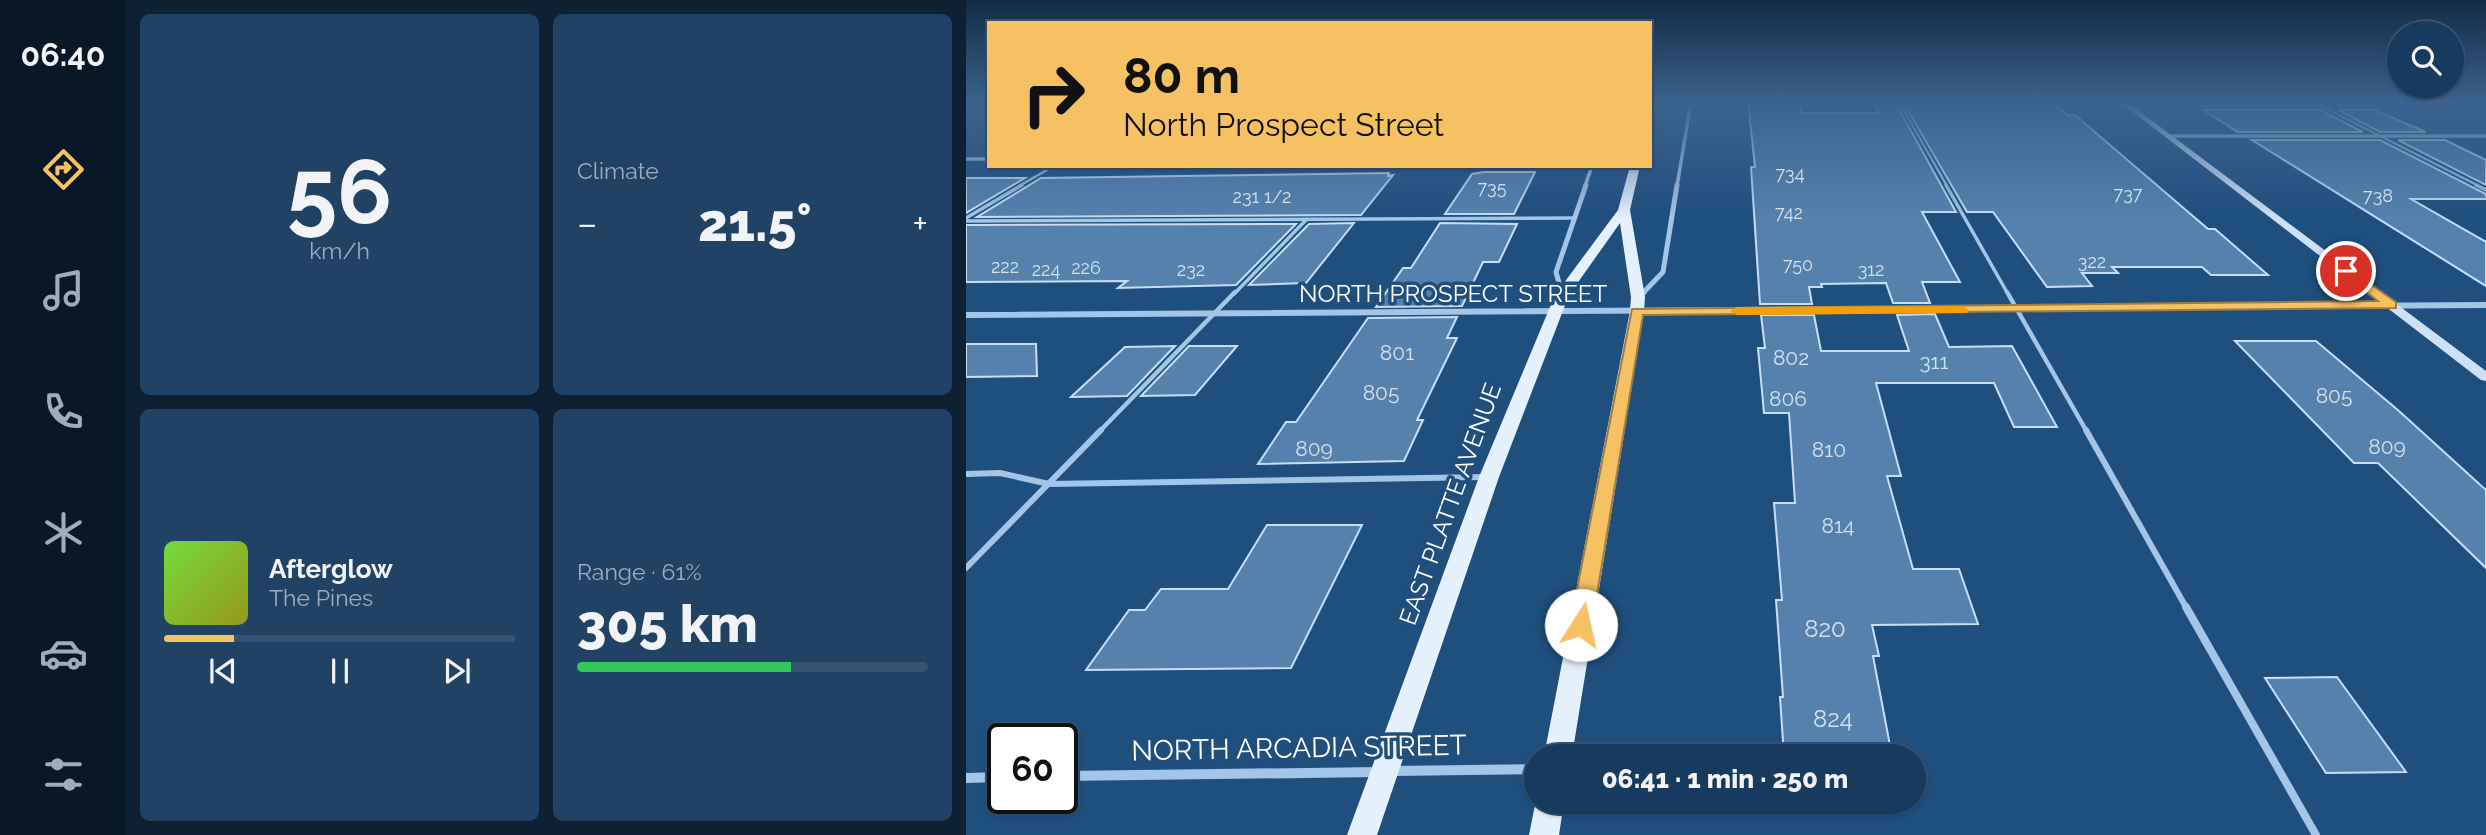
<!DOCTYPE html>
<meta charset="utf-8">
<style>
:root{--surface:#173b5e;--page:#204264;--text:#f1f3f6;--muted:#9eadbc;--line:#365573;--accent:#f5c163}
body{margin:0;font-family:Raleway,sans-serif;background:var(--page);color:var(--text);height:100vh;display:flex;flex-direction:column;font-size:26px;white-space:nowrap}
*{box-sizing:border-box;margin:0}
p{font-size:23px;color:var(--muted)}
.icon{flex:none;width:38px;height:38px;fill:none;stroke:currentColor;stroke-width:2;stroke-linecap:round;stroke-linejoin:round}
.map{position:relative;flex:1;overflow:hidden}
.side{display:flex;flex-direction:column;gap:14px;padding:14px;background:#0d2034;width:840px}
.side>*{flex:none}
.hud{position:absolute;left:21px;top:21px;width:665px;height:147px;border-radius:0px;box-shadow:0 2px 5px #0004,0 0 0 2px var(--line);background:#f5c163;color:#111;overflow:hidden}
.fabs{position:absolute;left:1421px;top:21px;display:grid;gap:14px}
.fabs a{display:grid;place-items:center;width:77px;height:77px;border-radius:50%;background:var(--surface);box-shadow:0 2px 5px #0004,0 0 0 2px var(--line);font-size:35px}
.speed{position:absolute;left:21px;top:723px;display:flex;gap:14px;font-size:35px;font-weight:700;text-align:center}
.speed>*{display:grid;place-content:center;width:91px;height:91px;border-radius:50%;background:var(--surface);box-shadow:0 2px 5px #0004,0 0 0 2px var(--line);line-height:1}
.speed .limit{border:4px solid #111;border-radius:10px;background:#fff;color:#111}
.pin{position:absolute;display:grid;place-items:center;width:60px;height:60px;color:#fff;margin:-30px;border:4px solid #fff;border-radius:50%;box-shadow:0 2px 7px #0007}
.me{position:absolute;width:77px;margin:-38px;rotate:10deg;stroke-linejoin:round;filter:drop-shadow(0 0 5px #0008)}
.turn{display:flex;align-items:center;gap:24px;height:147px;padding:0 21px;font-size:32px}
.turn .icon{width:91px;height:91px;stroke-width:2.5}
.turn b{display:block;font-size:49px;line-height:60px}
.big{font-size:52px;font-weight:800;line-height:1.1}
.side .widget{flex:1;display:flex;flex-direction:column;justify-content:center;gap:10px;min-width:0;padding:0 24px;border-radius:10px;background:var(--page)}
.side .dial{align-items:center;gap:0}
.dial b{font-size:91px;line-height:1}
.song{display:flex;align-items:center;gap:21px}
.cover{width:84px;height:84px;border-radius:10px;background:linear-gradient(135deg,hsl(100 70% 55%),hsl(60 70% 35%))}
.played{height:7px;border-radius:4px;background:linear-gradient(90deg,var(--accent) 20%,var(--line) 20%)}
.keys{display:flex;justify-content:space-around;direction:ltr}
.heat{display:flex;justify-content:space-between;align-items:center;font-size:38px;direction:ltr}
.charge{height:10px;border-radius:5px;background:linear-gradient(90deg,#34c759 61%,var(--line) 0)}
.side .tiles{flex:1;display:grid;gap:14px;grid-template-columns:repeat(2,1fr)}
.trip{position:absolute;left:558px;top:744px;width:402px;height:70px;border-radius:35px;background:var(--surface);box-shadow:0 2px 5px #0004,0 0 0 2px var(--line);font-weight:800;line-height:70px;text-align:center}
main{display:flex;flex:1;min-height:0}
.tabs{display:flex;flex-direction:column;width:126px;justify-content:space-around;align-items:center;background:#091826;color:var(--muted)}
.tabs .icon{width:49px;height:49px}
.tabs .selected{color:var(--accent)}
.tabs b{font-size:32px;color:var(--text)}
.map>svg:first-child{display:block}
.building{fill:#5482ad;stroke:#c6dff6;stroke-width:2}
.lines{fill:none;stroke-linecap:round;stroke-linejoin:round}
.lane-far4{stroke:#a3c6e7;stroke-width:2.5}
.lane-far3{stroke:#a3c6e7;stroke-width:3.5}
.lane-far2{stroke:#a3c6e7;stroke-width:4.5}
.lane-far1{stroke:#a3c6e7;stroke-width:6}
.lane{stroke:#a3c6e7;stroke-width:8}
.street-far3{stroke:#a3c6e7;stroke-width:3.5}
.street-far2{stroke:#a3c6e7;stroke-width:5}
.street-far1{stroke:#a3c6e7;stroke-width:6}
.street{stroke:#a3c6e7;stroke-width:10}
.secondary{fill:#cde1f6;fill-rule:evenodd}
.primary{fill:#e5f0fd;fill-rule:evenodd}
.route{fill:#f5c163;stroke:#9f7d40;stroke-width:2}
.slow{fill:#f59e0b}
.labels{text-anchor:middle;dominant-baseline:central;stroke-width:7;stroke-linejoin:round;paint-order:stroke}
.far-number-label{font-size:18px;fill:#d4e0ea}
.number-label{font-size:21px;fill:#d4e0ea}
.street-label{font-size:24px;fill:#fff;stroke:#1f4f7d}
.near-number-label{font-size:24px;fill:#d4e0ea}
.near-street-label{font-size:28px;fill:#fff;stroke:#1f4f7d}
</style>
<main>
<nav class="tabs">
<b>06:40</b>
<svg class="icon selected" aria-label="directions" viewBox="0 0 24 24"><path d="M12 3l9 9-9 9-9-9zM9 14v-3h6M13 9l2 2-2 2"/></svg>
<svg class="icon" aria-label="music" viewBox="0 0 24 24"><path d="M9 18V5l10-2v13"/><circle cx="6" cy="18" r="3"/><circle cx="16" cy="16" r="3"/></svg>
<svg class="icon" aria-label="phone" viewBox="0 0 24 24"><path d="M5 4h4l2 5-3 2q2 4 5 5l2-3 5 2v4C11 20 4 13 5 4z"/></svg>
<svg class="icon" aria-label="climate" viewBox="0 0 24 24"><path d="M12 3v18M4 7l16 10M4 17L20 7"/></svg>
<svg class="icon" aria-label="car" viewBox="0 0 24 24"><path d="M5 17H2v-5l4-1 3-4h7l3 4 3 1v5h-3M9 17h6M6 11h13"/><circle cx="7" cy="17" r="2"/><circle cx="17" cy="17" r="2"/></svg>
<svg class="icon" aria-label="filters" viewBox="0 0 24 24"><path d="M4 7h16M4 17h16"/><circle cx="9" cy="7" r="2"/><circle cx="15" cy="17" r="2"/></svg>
</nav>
<section class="side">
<div class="tiles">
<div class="widget dial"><b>56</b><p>km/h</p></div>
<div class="widget"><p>Climate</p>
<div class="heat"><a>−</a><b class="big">21.5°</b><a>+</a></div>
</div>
<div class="widget">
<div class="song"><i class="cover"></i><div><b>Afterglow</b><p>The Pines</p></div></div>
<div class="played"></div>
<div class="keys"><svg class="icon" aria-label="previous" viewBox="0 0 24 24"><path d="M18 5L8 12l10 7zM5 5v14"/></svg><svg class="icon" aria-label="pause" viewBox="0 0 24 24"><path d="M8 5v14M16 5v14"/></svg><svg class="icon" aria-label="next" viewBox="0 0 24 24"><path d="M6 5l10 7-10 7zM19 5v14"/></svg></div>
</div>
<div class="widget"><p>Range · 61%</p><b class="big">305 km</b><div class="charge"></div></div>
</div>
</section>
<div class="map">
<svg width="1520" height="835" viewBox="0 0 1520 835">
<rect width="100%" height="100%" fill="#1f4f7d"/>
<g class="building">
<polygon points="782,102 833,102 836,113 913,113 907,102 929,102 990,212 956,212 994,282 956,282 964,303 927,303 920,283 855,284 856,287 843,287 846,304 794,304 785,167 789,167"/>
<polygon points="937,102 1086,102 1102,116 1109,115 1242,229 1249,229 1302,275 1245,275 1236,267 1146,267 1152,273 1116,273 1126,286 1081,287 1027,212 1001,212"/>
<polygon points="1237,110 1354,110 1397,132 1272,132"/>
<polygon points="1372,110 1408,110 1460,132 1414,132"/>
<polygon points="1286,140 1414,140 1520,194 1520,199 1445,199 1520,242 1520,286"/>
<polygon points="1432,140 1479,140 1520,160 1520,185"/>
<polygon points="518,172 569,172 548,214 479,214 506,174"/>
<polygon points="423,173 422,176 427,175 395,215 11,217 75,178"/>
<polygon points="0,178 59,178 0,213"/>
<polygon points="388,223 340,283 283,285 343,224"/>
<polygon points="474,223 551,224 533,262 517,262 496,306 410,307 437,268 445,268"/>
<polygon points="330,224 270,285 152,288 161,281 0,282 0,225"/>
<polygon points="969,314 983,347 1046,346 1091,427 1048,427 1028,383 910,383 935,476 921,476 947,569 993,569 1012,624 906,625 913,656 907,656 926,756 818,756 814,697 817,697 810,600 816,600 808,503 829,503 823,413 798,413 792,348 799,348 795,315 848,315 855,351 943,351 931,315"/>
<polygon points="491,317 481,338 491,338 451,420 457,420 438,461 292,464 320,422 330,422 402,318"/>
<polygon points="1269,341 1350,341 1433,411 1520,490 1520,568 1412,463 1388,463"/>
<polygon points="0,344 70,344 71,376 0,377"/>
<polygon points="209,346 161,396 105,397 159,347"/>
<polygon points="223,346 271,346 229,395 175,396"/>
<polygon points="301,525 396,525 325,668 120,670 163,610 179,610 195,589 262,589"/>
<polygon points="1371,677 1440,772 1360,773 1299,678"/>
</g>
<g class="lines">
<g class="lane-far4">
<polyline points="933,102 981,186"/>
<polyline points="1347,102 1513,186"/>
<polyline points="53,186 88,166"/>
</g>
<g class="lane-far3">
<polyline points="980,185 1042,294"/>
<polyline points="1510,185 1520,190"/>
<polyline points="0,218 56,185"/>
<polyline points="0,221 609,218"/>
<polyline points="268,294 341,219"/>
</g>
<g class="lane-far2">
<polyline points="1041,292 1121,432"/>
<polyline points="133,432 269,292"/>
</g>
<g class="lane-far1">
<polyline points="1120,430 1221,609"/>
<polyline points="0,474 34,473 83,484 520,477"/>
<polyline points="0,568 135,430"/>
</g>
<polyline class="lane" points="1220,607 1350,835"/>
<g class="street-far3">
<polyline points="0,104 6,102"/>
<polyline points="1202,136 1520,136"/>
<polyline points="0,159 23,159"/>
<polyline points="619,186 626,166"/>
<polyline points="711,186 725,102"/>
</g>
<g class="street-far2">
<polyline points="596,294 590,272 620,185"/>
<polyline points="676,294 697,272 711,185"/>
</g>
<g class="street-far1">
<polyline points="595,292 596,295"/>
<polyline points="673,297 678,292"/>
<polyline points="0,315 1520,305"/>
</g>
<g class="street">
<polyline points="426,771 570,769"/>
<polyline points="96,776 414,772"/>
<polyline points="0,778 37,777"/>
</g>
<polygon class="secondary" points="1154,102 1161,102 1520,371 1520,381 1515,380"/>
<g class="primary">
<polygon points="684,102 691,102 688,111 684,114"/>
<polygon points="664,166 674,166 664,210 679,297 678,311 606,756 578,756 664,311 665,297 654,223 603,295 533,477 411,835 381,835 513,477 589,295 652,210"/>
<polygon points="570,800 598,802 593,835 563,835"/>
</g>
</g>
<linearGradient id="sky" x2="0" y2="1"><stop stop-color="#112b45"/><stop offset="0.47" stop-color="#3c638f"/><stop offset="1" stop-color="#3c638f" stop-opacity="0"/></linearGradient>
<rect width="1520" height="219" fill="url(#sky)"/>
<polygon class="route" points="1380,267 1430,302 1430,308 677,315 626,625 623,631 615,634 608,631 604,625 666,309 1412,301 1376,274 1374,271"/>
<polygon class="slow" points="996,306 1003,310 1001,313 771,315 764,311 771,307"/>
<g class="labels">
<g class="far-number-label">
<text x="824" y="173">734</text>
<text x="526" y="187">735</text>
<text x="1162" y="193">737</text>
<text x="1412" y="195">738</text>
<text x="296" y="196">231 1/2</text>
<text x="823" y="212">742</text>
<text x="1126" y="261">322</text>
<text x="832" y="264">750</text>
<text x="39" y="266">222</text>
<text x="120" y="267">226</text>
<text x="80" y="269">224</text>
<text x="225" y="269">232</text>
<text x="905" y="269">312</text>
</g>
<g class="number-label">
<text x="431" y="352">801</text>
<text x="825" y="357">802</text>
<text x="968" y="361">311</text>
<text x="415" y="392">805</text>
<text x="1368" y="395">805</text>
<text x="822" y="398">806</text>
<text x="1421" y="446">809</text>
<text x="348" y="448">809</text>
<text x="863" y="449">810</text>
<text x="872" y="525">814</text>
</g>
<g class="street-label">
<text x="487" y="293">NORTH PROSPECT STREET</text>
<text transform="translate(484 504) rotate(-70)">EAST PLATTE AVENUE</text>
</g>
<g class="near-number-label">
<text x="859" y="628">820</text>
<text x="867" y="718">824</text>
</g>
<g class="near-street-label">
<text transform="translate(333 748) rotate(-1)">NORTH ARCADIA STREET</text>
</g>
</g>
</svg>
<div class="fabs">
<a><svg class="icon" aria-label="search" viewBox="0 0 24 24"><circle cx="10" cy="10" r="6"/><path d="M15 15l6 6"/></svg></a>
</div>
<div class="speed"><div class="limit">60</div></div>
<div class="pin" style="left:1380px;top:271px;background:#d93025"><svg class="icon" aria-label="arrive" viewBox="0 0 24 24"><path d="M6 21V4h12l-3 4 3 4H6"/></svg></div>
<svg class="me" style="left:615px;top:625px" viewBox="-20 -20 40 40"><circle r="19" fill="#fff"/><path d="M0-13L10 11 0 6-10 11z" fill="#f5c163"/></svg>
<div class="trip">06:41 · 1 min · 250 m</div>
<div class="hud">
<div class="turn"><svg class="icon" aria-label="right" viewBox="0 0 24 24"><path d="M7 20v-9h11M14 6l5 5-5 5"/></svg><div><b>80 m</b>North Prospect Street</div></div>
</div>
</div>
</main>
